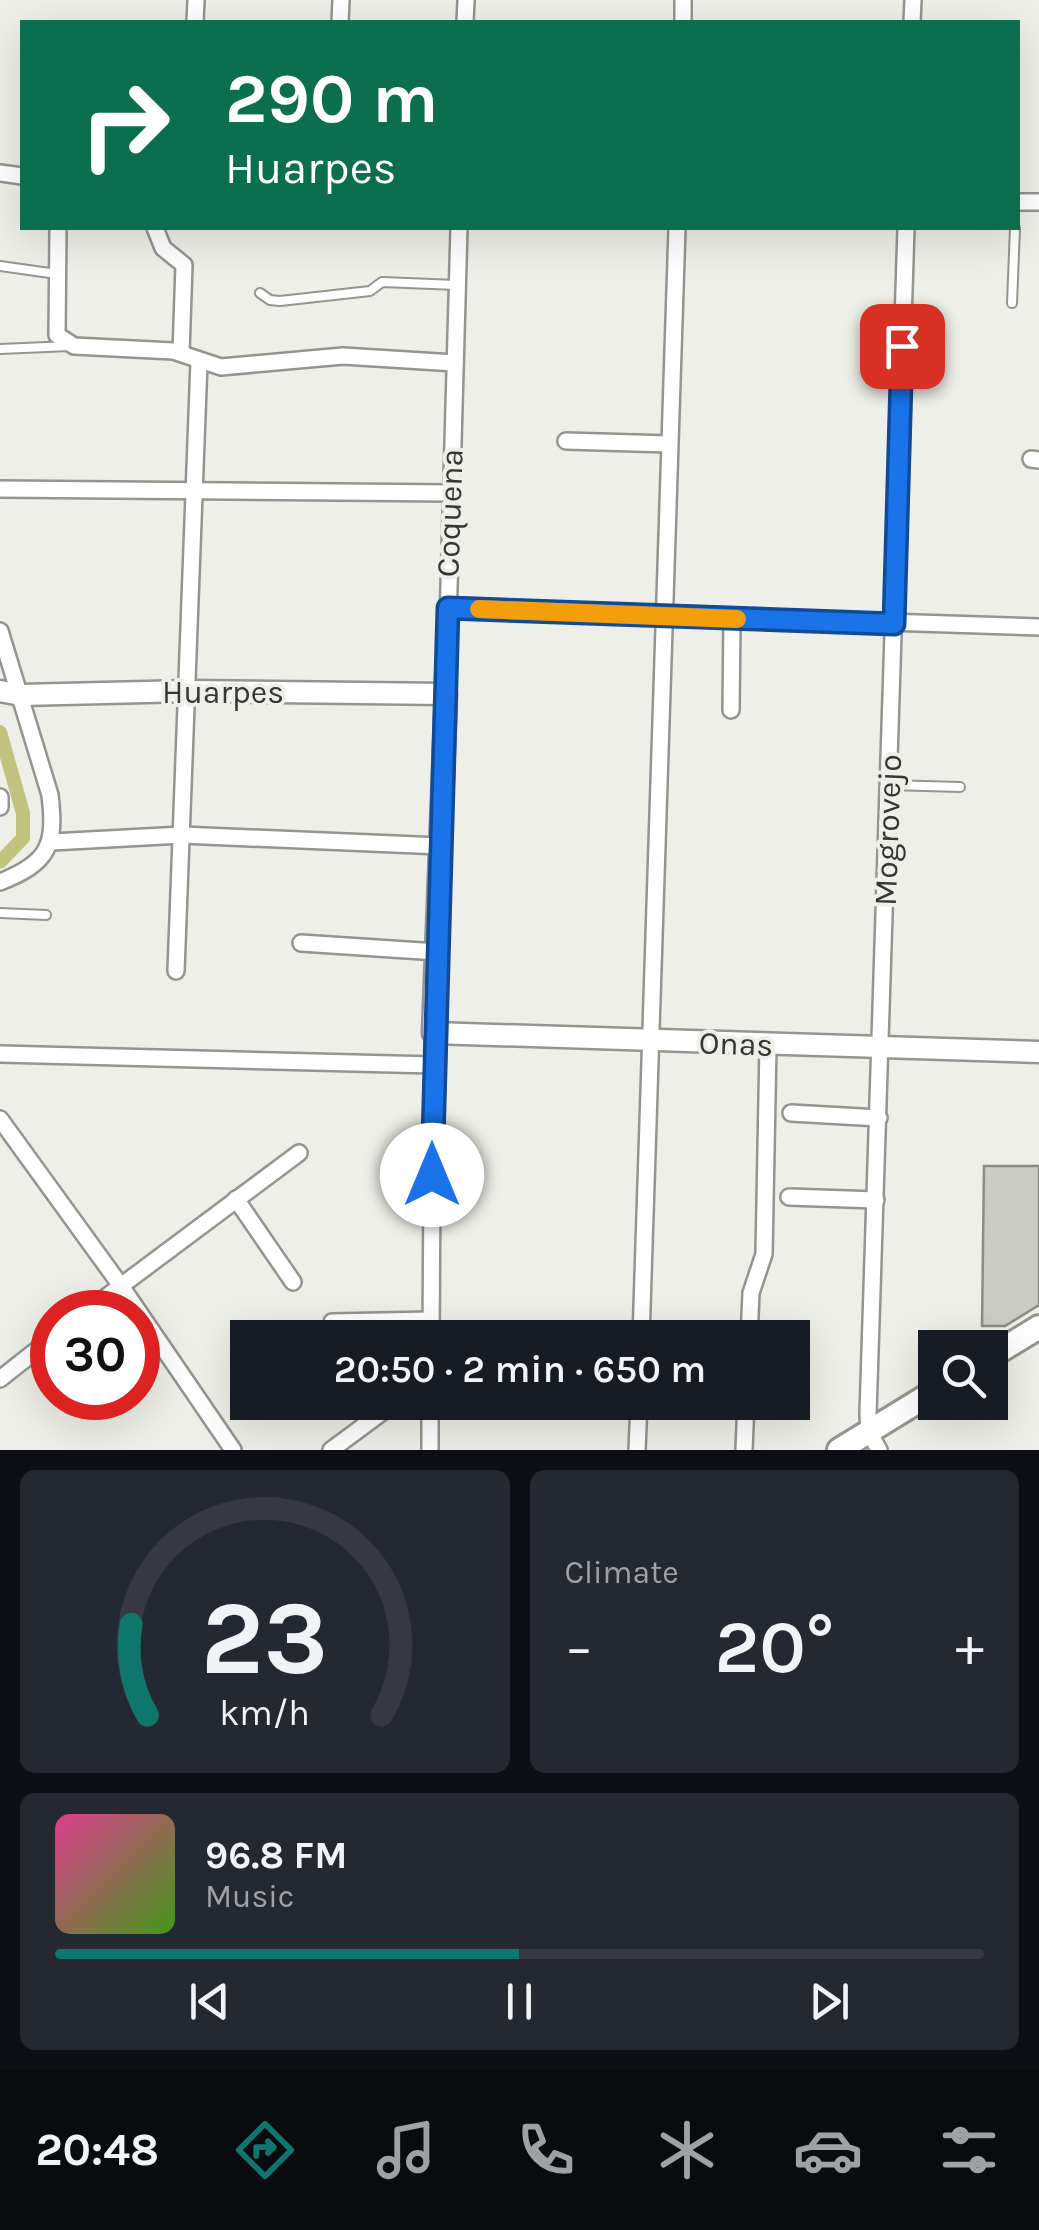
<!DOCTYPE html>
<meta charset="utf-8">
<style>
:root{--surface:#171b24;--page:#242831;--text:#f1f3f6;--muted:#9ea1a6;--line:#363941;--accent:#0f766e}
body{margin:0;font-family:Karla,sans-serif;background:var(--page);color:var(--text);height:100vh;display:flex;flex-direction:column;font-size:38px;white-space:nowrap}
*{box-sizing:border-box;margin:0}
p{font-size:32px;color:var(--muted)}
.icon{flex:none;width:55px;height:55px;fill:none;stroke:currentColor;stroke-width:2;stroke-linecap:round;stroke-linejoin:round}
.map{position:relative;height:1450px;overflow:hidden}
.sheet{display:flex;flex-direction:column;gap:20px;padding:20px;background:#0d0f14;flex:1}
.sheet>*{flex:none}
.hud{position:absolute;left:20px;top:20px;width:1000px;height:210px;border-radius:0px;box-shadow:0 10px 40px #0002;background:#0b6e4f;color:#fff;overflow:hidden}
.tools{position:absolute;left:918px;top:1330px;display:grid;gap:20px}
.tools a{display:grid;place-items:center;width:90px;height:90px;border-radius:0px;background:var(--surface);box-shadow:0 10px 40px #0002;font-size:50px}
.speed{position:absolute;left:30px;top:1290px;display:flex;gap:20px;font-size:50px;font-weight:700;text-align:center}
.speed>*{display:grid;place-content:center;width:130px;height:130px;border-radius:50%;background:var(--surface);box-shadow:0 10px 40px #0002;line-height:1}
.speed .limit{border:15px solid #d22;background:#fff;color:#111}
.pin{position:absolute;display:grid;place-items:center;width:85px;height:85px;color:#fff;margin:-42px;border-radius:20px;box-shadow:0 5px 15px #0006}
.me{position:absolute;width:110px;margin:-55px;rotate:0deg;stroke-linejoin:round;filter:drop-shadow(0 0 8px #0008)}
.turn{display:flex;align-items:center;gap:35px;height:210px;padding:0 40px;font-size:45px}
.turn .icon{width:130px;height:130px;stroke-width:2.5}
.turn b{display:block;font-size:70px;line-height:85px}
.big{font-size:75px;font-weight:600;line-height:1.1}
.sheet .widget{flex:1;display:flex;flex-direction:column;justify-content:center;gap:15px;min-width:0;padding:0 35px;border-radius:15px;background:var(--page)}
.sheet .dial{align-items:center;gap:0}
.dial svg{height:260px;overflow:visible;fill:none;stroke:var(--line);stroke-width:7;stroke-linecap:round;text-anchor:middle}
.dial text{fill:var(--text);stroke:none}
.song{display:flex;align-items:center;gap:30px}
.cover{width:120px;height:120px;border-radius:15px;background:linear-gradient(135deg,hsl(330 70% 55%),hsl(100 70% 35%))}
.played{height:10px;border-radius:5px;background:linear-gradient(90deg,var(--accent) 50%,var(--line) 50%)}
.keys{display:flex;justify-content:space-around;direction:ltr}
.heat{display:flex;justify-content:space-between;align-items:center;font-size:55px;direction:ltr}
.sheet .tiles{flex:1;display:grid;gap:20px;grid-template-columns:1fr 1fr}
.widget:last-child{grid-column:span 2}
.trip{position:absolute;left:230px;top:1320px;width:580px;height:100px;border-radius:0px;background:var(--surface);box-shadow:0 10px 40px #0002;font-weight:600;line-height:100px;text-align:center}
.tabs{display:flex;height:160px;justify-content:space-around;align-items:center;background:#090b0e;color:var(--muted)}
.tabs .icon{width:70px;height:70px}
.tabs .current{color:var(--accent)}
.tabs b{font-size:45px;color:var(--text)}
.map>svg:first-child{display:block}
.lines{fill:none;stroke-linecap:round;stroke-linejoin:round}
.canal{stroke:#c0c27d;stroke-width:14}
.building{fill:#cbccc6;stroke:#8c8c87;stroke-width:2.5}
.lane-casing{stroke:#95958f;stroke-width:12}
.street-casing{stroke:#95958f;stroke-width:20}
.secondary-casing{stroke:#95958f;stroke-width:25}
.primary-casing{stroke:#95958f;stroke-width:28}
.lane{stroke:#fff;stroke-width:8}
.street{stroke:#fff;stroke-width:15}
.secondary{stroke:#fff;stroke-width:20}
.primary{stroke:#fff;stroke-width:22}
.route-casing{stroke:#114b97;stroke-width:25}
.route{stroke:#1a73e8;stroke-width:18}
.slow{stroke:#f59e0b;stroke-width:18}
.labels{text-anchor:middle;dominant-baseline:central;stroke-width:8;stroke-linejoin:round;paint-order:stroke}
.street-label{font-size:32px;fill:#353532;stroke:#efefe9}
</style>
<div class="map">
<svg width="1039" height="1450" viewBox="0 0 1039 1450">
<rect width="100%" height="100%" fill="#efefe9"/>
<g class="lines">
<polyline class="canal" points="0,732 23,813 23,838 0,862"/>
</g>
<polygon class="building" points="984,1166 1039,1166 1039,1305 1005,1326 982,1326"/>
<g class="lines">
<g class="lane-casing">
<g id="lane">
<polyline points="0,266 57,274"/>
<polyline points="260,293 270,300 280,301 370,291 382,282 457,285"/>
<polyline points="1012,303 1015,228"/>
<polyline points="0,349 70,346"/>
<polyline points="889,785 960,787"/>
<polyline points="0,913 46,915"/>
</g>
</g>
<g class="street-casing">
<g id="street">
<polyline points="195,22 196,0"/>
<polyline points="340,22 341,0"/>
<polyline points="465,22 466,0"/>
<polyline points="683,22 683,0"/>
<polyline points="912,22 913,0"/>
<polyline points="0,173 22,176"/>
<polyline points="1018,202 1039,202"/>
<polyline points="58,228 57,335 74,346 173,351 221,367 343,356 455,363"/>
<polyline points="155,228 163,248 184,265 181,353"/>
<polyline points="566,441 669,444"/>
<polyline points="1031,459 1039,460"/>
<polyline points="0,489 451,493"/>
<polyline points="448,608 1039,627"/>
<path d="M0,631L50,795C56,845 49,863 0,882"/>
<polyline points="446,694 459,228"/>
<polyline points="731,710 732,619"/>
<polyline points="0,797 0,807"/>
<polyline points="52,842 182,835 441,846"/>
<polyline points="301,943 437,952"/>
<polyline points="176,971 199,362"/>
<polyline points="0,1054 433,1065"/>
<polyline points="791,1113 879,1118"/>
<polyline points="0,1119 121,1286 233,1450"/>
<polyline points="789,1197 876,1200"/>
<polyline points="236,1199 293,1282"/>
<polyline points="86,1312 299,1153"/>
<polyline points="332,1322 431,1320"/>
<polyline points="431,1338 433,1033"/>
<polyline points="641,1338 677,228"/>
<polyline points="749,1338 751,1293 764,1254 768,1045"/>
<polyline points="0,1379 52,1338"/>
<polyline points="331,1450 396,1402"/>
<polyline points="430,1450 430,1402"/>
<polyline points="637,1450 639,1402"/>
<polyline points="744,1450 746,1402"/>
<polyline points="879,1450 869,1432 868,1414 906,228"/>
</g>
</g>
<g class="secondary-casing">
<polyline id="secondary" points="0,691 21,695 188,691 446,694 433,1033 1039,1052"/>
</g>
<g class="primary-casing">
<g id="primary">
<polyline points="990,1357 1039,1327"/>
<polyline points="839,1450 935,1391"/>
</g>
</g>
<use href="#lane" class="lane"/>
<use href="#street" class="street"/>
<use href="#secondary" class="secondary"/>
<use href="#primary" class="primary"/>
</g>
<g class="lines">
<g class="route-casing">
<polyline id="route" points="432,1175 448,608 894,624 902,346"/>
</g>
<use href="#route" class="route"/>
<polyline class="slow" points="479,609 737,619"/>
</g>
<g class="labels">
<g class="street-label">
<text transform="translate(450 513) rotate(-88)">Coquena</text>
<text x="223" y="692">Huarpes</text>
<text transform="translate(888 830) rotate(-88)">Mogrovejo</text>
<text transform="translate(736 1044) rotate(2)">Onas</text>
</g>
</g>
</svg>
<div class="tools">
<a><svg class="icon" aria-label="search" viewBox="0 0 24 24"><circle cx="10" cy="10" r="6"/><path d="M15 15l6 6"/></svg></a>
</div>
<div class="speed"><div class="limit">30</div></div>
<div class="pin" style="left:902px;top:346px;background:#d93025"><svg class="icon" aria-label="arrive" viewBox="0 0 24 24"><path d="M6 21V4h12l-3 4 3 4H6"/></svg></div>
<svg class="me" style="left:432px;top:1175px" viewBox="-20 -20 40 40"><circle r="19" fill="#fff"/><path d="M0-13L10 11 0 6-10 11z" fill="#1a73e8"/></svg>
<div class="trip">20:50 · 2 min · 650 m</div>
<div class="hud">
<div class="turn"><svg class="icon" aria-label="right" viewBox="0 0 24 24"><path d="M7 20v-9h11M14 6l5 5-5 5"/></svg><div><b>290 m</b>Huarpes</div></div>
</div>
</div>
<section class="sheet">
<div class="tiles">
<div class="widget dial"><svg viewBox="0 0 100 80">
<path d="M14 69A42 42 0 1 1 86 69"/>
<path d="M14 69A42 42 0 0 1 9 41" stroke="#0f766e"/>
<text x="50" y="56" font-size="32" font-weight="700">23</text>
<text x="50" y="72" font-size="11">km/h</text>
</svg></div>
<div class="widget"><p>Climate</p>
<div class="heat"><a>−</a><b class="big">20°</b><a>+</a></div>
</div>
<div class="widget">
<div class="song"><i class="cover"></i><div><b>96.8 FM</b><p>Music</p></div></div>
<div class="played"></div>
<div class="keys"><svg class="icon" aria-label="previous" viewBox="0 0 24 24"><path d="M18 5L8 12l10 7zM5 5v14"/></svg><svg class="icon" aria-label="pause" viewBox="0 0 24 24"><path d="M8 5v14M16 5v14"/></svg><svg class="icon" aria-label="next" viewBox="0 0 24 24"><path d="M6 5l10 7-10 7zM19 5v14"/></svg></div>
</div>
</div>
</section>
<nav class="tabs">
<b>20:48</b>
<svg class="icon current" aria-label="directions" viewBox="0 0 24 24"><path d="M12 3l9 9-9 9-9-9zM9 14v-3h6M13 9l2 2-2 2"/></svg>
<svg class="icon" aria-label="music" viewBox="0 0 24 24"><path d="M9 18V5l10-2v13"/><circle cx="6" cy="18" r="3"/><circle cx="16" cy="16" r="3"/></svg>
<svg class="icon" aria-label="phone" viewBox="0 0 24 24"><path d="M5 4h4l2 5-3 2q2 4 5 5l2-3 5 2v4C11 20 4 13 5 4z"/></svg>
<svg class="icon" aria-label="climate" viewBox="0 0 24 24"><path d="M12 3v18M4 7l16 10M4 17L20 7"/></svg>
<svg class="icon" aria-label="car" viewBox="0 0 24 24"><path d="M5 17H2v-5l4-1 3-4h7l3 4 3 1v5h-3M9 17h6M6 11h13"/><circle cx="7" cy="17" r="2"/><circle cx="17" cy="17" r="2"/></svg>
<svg class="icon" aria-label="filters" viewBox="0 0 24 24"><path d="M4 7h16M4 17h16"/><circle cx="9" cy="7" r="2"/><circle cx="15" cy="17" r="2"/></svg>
</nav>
